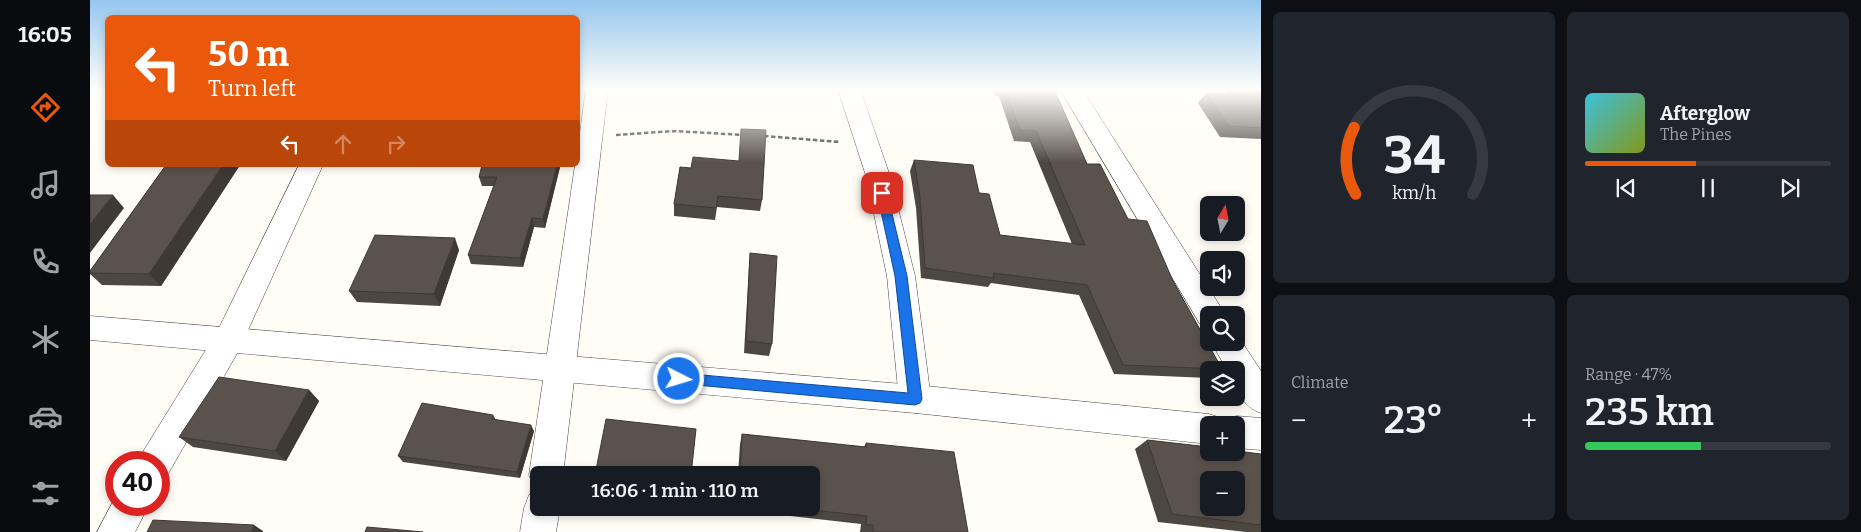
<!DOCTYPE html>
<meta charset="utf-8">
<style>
:root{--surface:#171b24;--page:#20242c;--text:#f1f3f6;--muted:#9ea1a6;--line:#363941;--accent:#ea580c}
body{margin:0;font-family:Bitter,serif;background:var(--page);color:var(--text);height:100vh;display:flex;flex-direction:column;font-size:19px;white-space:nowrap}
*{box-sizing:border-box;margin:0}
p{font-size:16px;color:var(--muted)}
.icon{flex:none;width:28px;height:28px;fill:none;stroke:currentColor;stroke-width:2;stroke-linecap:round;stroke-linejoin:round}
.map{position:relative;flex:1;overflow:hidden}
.panel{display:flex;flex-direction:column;gap:12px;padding:12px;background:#0d0f14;width:600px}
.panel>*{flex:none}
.hud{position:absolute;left:15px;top:15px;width:475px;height:152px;border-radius:8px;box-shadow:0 2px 8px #0003;background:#ea580c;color:#fff;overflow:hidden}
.needle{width:32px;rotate:10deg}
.fabs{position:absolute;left:1110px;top:196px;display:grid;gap:10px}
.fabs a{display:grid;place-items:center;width:45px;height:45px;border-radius:8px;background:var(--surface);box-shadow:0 2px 8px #0003;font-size:25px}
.speed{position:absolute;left:15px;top:451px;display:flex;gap:10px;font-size:25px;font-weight:700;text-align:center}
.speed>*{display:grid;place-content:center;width:65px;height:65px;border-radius:50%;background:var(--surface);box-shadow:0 2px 8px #0003;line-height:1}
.speed .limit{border:8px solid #d22;background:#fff;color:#111}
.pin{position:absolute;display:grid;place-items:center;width:42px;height:42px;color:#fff;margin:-21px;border-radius:10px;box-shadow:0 2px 8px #0006}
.me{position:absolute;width:55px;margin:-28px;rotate:95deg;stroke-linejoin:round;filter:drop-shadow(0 0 4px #0008)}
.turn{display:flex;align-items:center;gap:18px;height:105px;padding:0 20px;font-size:22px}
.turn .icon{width:65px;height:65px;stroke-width:2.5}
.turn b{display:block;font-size:35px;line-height:42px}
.lanes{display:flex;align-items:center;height:48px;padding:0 20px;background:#0003;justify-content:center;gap:25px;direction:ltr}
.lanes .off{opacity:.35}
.big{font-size:38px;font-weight:600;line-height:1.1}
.panel .tile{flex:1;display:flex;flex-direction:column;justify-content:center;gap:8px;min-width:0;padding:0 18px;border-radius:8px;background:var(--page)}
.panel .dial{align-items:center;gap:0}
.dial svg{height:130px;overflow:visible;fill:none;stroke:var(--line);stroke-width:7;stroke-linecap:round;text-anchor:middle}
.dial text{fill:var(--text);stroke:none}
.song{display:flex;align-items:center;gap:15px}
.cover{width:60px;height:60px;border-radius:8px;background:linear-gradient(135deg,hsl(190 70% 55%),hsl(70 70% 35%))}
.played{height:5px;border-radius:2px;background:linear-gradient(90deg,var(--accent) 45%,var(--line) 45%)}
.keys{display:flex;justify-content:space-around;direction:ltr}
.heat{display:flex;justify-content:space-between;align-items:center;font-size:28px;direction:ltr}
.charge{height:8px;border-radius:4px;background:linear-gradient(90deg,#34c759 47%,var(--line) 0)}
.panel .tiles{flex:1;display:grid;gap:12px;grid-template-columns:repeat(2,1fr)}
.trip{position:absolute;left:440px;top:466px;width:290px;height:50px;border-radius:8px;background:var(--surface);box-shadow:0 2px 8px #0003;font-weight:600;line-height:50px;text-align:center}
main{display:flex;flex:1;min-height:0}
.dock{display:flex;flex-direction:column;width:90px;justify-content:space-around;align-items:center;background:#090b0e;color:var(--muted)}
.dock .icon{width:35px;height:35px}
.dock .selected{color:var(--accent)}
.dock b{font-size:22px;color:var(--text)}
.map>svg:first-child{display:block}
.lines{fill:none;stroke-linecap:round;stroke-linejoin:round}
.minor-casing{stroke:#444;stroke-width:1}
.tertiary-casing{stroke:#444;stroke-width:1}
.path{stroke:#333;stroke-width:2.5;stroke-dasharray:4.5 2.5;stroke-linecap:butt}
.minor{fill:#fff;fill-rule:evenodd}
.tertiary{fill:#fff;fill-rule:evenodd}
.wall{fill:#4d4742}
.shaded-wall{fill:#3f3936}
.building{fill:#5a524d;stroke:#3f3936;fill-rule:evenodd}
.route{fill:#1a73e8;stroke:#114b97}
</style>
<main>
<nav class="dock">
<b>16:05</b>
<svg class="icon selected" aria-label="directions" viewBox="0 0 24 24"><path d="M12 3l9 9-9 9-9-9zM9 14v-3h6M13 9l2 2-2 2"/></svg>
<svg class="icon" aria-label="music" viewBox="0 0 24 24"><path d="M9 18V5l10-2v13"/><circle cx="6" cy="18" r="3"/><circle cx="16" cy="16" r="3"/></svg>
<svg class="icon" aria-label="phone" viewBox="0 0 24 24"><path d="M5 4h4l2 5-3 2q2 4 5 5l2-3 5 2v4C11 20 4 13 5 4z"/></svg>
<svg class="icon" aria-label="climate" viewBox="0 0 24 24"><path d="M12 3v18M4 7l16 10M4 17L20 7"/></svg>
<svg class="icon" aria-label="car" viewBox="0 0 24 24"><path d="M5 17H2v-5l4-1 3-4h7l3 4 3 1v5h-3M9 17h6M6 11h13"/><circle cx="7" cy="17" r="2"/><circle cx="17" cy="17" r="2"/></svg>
<svg class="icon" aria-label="filters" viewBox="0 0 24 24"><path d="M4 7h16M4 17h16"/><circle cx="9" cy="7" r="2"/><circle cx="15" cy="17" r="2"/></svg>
</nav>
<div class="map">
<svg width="1171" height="532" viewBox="0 0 1171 532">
<rect width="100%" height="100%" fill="#fffdf5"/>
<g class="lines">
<g class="minor-casing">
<g id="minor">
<polygon points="496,89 518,89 473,475 449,475 449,489 444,487 439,475 485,165 488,165 488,148"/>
<polygon points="748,89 770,89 800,176 825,276 841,399 836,409 825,413 814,409 809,399 797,276 776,176"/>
<polygon points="970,89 992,89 1130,306 1135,315 1119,315 1119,327 1110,324"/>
<polygon points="209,165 233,165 149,350 78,474 69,477 69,462 49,462 54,450 127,332"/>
<path d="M1146,333L1171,371V413C1151,406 1146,390 1146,370H1137L1121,342H1146Z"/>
<polygon points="449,491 449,508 470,508 466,532 430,532 434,508 439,495"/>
<polygon points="26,496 26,505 59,505 45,532 7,532"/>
</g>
</g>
<g class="tertiary-casing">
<polygon id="tertiary" points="0,316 825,385 1119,414 1131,418 1133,424 1146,416 1171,418 1171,450 1146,448 1146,425 1119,425 1119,444 825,413 0,340"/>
</g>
<g class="path">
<polyline points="526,135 584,131 655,135"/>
<polyline points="674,136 750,142"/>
</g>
<use href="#minor" class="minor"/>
<use href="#tertiary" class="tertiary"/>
</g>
<g class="wall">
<polygon points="902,89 969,89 966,94 997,164 1083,281 1132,369 1131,370 1119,370 1119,378 1024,374 989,295 901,283 898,287 831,278 826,208 820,171 824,160 889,193 910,235 982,244 940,142 924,141 909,96 905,96"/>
<polygon points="1134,89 1171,89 1171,139 1130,137 1108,103 1116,93 1138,94"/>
<polygon points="651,129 672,200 670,211 627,207 625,220 584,216 584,204 601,168 649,161"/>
<polygon points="76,165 150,165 71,286 12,285 0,274 0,271"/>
<polygon points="470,167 455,228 444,227 433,267 381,264 378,255 404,186 392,186 389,177"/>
<polygon points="369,250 350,306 267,302 259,291"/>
<polygon points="660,253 682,344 679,356 654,353 659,266"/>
<polygon points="219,390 229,401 196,461 103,447 89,437"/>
<polygon points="403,415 406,420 444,431 430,478 313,462 308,456"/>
<polygon points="652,434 774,447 776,443 878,532 770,532 771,524 647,510 647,508 721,508 721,475 648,475 650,444"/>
<polygon points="1057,440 1171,454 1171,532 1156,532 1068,522 1045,449"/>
</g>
<g class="shaded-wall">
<polygon points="133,165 150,165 71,286 59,274"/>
<polygon points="467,165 470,165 470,167 455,228 453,219"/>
<polygon points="23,195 34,208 0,253 0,224"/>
<polygon points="442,218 444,227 433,267 430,258"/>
<polygon points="365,238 369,250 350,306 344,294"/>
<polygon points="219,390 229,401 196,461 185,451"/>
<polygon points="441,425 444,431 430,478 427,472"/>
<polygon points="164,525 173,531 173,532 161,532"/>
</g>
<g class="building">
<polygon points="915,89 964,89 997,164 1010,164 1038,219 1057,221 1083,281 1132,369 1033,365 997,285 903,273 904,278 835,268 830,198 824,160 883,165 889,193 899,194 910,235 995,245 946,131 930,130"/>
<polygon points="1151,89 1171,89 1171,128 1139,126 1116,93 1156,95"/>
<polygon points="651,129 676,130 672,200 628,196 626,208 584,204 590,167 601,168 603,157 649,161"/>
<polygon points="76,165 133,165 59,274 0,273 0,271"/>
<polygon points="392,165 467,165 453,219 442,218 430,258 378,255 407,177 389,177"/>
<polygon points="0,195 23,195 0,224"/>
<polygon points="285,235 365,238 344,294 259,291"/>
<polygon points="660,253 687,256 682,344 656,341"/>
<polygon points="129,377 219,390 185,451 89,437"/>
<polygon points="332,403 403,415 402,419 441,425 427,472 308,456"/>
<polygon points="516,419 606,429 601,475 505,475"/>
<polygon points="652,434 776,447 776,443 864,452 878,532 783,532 783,525 776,525 777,516 705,508 721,508 721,475 650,475"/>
<path d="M1057,440L1119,447V452H1146V451L1171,454V525L1082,514ZM1119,480H1146V508H1119Z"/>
<polygon points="63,520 164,525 161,532 57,532"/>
<polygon points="277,527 333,532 275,532"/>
</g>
<linearGradient id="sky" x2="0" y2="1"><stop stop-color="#95c6ee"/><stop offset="0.55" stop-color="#fffefa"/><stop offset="1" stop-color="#fffefa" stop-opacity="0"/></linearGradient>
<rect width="1171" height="163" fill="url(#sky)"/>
<polygon class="route" points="792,189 797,193 817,276 832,399 830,403 825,405 584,383 582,379 584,375 589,373 818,393 805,276 787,193"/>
</svg>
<div class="fabs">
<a><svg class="needle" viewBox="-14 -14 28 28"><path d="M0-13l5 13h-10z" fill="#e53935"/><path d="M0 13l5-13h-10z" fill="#9ea1a6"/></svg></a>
<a><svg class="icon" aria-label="sound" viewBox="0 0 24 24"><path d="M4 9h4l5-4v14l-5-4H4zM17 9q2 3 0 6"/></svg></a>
<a><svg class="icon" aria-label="search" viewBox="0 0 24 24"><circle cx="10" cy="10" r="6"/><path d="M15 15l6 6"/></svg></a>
<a><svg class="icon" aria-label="layers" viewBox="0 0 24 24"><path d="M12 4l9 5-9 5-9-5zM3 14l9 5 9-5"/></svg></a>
<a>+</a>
<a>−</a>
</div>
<div class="speed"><div class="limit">40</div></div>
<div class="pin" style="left:792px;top:193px;background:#d93025"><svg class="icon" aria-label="arrive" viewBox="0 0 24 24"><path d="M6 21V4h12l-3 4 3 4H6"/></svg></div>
<svg class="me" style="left:589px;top:379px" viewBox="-20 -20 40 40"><circle r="17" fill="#1a73e8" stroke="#fff" stroke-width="3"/><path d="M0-11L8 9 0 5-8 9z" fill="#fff"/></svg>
<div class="trip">16:06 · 1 min · 110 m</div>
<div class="hud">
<div class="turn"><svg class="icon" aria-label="left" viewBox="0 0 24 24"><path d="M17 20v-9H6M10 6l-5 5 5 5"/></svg><div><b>50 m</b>Turn left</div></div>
<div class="lanes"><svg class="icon" aria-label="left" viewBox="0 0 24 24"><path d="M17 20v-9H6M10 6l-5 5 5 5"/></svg><svg class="icon off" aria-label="ahead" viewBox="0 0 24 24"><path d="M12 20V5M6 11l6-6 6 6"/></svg><svg class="icon off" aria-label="right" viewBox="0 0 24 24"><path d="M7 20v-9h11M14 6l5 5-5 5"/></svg></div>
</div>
</div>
<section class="panel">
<div class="tiles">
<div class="tile dial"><svg viewBox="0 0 100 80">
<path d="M14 69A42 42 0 1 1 86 69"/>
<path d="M14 69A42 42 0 0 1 13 28" stroke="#ea580c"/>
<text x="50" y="56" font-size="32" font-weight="700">34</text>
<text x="50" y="72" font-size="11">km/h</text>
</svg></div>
<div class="tile">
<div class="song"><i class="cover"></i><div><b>Afterglow</b><p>The Pines</p></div></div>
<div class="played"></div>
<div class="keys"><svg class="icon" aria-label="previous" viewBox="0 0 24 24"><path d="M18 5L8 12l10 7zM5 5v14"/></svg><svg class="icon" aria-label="pause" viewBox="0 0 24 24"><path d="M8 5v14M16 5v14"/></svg><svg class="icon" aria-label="next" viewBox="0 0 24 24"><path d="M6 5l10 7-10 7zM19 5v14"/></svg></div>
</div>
<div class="tile"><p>Climate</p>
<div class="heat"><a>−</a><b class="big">23°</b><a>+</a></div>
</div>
<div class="tile"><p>Range · 47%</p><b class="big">235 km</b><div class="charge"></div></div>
</div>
</section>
</main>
